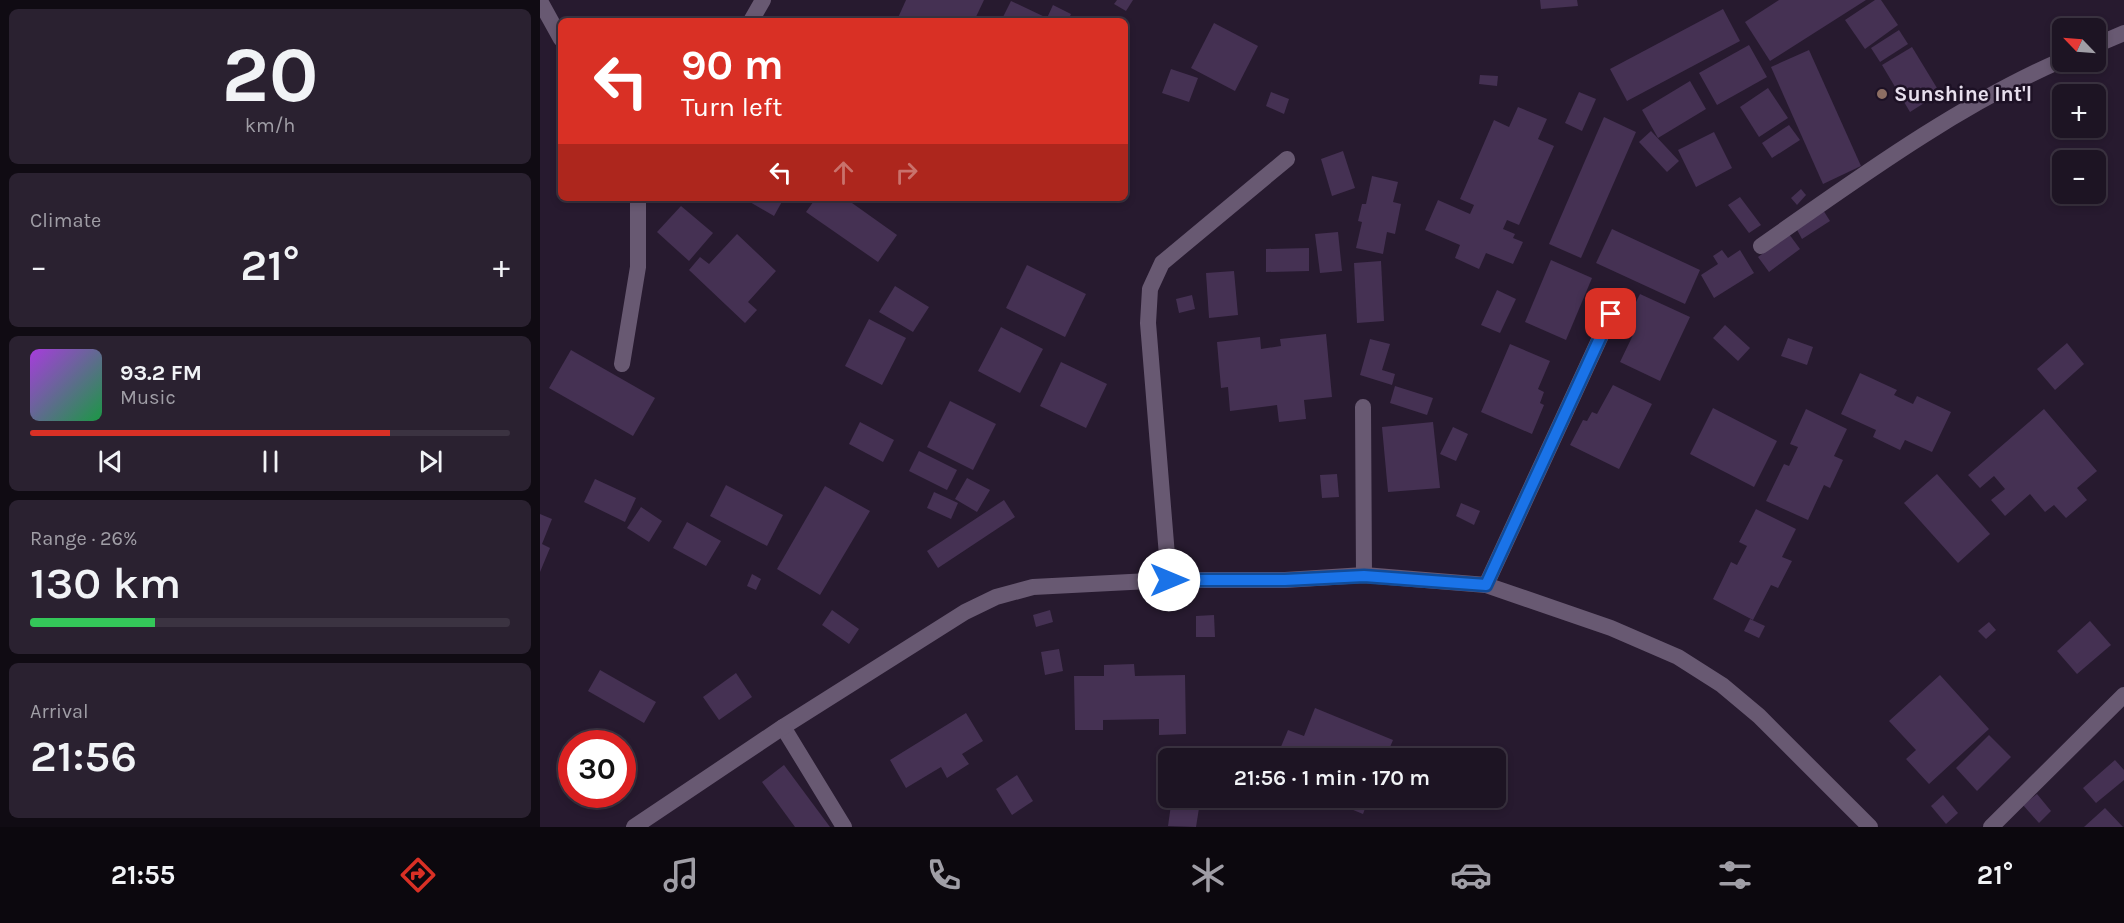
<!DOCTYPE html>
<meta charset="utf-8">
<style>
:root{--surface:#1d1423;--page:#2a2130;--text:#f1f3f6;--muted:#a09ea6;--line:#3b3341;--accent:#d93025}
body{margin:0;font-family:Karla,sans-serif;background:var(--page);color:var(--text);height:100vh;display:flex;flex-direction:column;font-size:22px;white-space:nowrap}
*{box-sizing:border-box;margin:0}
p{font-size:20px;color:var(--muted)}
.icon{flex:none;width:33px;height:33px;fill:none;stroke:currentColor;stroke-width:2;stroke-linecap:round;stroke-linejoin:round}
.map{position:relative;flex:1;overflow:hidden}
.panel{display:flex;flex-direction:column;gap:9px;padding:9px;background:#100b13;width:540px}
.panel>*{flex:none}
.top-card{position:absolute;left:18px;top:18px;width:570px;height:183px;border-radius:9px;box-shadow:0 3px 9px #0003,0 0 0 2px var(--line);background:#d93025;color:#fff;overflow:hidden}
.needle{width:39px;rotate:295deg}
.buttons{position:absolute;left:1512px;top:18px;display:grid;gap:12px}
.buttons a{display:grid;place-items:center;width:54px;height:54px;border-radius:9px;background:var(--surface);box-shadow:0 3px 9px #0003,0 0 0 2px var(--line);font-size:30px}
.speed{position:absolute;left:18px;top:730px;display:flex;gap:12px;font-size:30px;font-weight:700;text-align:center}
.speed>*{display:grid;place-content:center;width:78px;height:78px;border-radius:50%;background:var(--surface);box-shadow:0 3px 9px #0003,0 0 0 2px var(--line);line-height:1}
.speed .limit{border:9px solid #d22;background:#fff;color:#111}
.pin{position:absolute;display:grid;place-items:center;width:51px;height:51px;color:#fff;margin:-26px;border-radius:12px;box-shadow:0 3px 9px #0006}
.me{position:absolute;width:66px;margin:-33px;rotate:90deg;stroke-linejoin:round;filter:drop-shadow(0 0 4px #0008)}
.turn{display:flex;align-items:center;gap:21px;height:126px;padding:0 24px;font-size:27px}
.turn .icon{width:78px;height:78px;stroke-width:2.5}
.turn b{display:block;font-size:42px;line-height:51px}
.lanes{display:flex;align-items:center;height:57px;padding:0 24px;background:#0003;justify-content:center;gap:30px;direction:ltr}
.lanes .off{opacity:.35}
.big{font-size:45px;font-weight:600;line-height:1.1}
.panel .tile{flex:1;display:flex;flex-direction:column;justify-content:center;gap:9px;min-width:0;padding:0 21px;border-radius:9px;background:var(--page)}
.panel .dial{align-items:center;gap:0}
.dial b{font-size:78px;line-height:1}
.song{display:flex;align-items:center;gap:18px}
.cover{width:72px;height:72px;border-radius:9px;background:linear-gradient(135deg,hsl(280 70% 55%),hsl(140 70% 35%))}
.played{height:6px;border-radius:3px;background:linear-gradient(90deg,var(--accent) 75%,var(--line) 75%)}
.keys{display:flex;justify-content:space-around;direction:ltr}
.heat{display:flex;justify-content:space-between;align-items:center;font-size:33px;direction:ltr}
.charge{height:9px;border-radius:4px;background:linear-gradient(90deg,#34c759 26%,var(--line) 0)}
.trip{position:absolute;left:618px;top:748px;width:348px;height:60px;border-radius:9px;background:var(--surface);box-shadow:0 3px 9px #0003,0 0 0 2px var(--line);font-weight:600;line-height:60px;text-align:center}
.tabs{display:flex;height:96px;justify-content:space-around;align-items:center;background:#0c080e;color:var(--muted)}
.tabs .icon{width:42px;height:42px}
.tabs .on{color:var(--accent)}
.tabs b{font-size:27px;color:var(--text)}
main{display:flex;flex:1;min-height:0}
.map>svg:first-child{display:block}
.building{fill:#453153}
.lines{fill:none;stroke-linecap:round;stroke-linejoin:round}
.minor{stroke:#685972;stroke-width:16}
.route-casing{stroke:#114b97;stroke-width:15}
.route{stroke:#1a73e8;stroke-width:10}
.education-dot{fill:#8d6e63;stroke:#1d1125;stroke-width:2}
.labels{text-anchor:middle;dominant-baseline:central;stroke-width:5;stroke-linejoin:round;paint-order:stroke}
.poi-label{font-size:21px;font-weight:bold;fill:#e7dfed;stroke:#1d1125;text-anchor:start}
</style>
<main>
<section class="panel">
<div class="tile dial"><b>20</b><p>km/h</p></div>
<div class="tile"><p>Climate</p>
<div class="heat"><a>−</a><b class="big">21°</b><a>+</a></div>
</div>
<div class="tile">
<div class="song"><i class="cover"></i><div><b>93.2 FM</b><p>Music</p></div></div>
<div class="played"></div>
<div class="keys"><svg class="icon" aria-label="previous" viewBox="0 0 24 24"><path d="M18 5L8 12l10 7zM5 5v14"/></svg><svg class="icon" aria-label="pause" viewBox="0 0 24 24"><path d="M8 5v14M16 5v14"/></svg><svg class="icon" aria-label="next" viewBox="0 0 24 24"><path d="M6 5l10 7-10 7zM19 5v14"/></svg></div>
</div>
<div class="tile"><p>Range · 26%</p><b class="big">130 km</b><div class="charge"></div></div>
<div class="tile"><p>Arrival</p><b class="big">21:56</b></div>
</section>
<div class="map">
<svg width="1584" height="827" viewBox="0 0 1584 827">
<rect width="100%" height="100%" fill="#271a2f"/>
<g class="building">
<polygon points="366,0 444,0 434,21 359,21 357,20"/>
<polygon points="577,0 593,0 586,11 574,4"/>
<polygon points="1000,0 1037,0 1038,6 1001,9"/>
<polygon points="1239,0 1326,0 1230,61 1205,22"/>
<polygon points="1335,0 1341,0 1358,25 1325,49 1305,20"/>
<polygon points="471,1 507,18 513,5 531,14 528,21 461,21"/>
<polygon points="1183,9 1200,41 1087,101 1070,69"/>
<polygon points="674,23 718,46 695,91 651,68"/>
<polygon points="1359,30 1368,44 1340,62 1331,48"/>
<polygon points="1209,45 1227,77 1177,105 1159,73"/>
<polygon points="1372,47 1400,93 1370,112 1342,65"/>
<polygon points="1269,50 1321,166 1283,184 1231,67"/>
<polygon points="631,69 658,78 649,102 622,93"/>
<polygon points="940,75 958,76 957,86 939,84"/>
<polygon points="1150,81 1166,109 1118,138 1102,110"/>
<polygon points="1228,88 1248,118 1219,137 1200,107"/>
<polygon points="731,92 749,99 744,114 726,106"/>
<polygon points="1039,92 1056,99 1042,131 1025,123"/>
<polygon points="978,107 1007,119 998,139 1014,146 979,225 967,220 963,229 975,234 973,238 983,242 973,264 946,253 939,269 915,258 920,245 885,230 898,200 930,214 934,205 920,199 954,120 969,127"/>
<polygon points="1064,117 1096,132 1041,258 1009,244"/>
<polygon points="1249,125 1260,140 1232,158 1222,143"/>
<polygon points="1111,131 1139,161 1127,172 1099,142"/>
<polygon points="1174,132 1192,168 1156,187 1138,150"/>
<polygon points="803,151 815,188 792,196 781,159"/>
<polygon points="832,176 858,182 853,202 861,204 855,234 847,232 843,254 816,248 822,222 818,221 822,204 826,204"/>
<polygon points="1261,189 1266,195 1257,205 1251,198"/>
<polygon points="1200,197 1221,225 1209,233 1188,205"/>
<polygon points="203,198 244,198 234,216"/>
<polygon points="276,198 305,198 357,235 338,262 266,212"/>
<polygon points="141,206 173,233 149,261 117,232"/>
<polygon points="1283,210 1290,221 1262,239 1256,228"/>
<polygon points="1072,229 1160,270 1145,304 1056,263"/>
<polygon points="798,232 802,271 780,273 775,234"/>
<polygon points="197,234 236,271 208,302 217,310 205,323 149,270 160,257 169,264"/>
<polygon points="1249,234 1260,249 1229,272 1218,257"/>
<polygon points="769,248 769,271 726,272 726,249"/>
<polygon points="1182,250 1188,258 1200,250 1214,273 1174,298 1161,275 1178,264 1173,256"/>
<polygon points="1011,260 1052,278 1026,340 985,322"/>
<polygon points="841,261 844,321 817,323 814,263"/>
<polygon points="487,265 546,294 525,337 466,308"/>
<polygon points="694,271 698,315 669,318 666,273"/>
<polygon points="355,286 389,307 373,332 339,312"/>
<polygon points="957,290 976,299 960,333 941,325"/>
<polygon points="1100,294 1150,317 1120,381 1080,362 1093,335 1089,334 1094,323 1087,320"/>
<polygon points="652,295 655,309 639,313 636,299"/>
<polygon points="329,319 366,338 342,385 305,366"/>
<polygon points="1185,325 1210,348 1198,361 1173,338"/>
<polygon points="461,327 503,349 480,393 438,371"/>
<polygon points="786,334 792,397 764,400 766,419 739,422 737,405 690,411 688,387 681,388 677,342 720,337 721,349 741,346 740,339"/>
<polygon points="1248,338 1273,347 1267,365 1241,356"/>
<polygon points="830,339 850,344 842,370 855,374 852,385 820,375"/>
<polygon points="1527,343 1544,364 1515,390 1497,369"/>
<polygon points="970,344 1010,361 998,389 1004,392 1000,403 1004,405 992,434 941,412"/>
<polygon points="31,350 115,398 93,436 9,388"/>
<polygon points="521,362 567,384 546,428 500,406"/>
<polygon points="1320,373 1357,390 1354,395 1373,404 1377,396 1411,412 1392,452 1365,440 1360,450 1333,437 1336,430 1301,414"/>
<polygon points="1073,385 1112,404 1079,469 1030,445 1043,420 1047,421 1052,412 1057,414"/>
<polygon points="855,386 893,398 887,415 850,403"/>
<polygon points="410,401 456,424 433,470 387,447"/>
<polygon points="1173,408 1237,441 1214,487 1150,454"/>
<polygon points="1266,409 1307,429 1294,456 1303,460 1290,488 1284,485 1268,520 1226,501 1244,464 1249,466 1258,447 1250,444"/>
<polygon points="1504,409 1557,471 1537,488 1547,500 1526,518 1514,505 1505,512 1490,494 1465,516 1451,500 1465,489 1454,476 1440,488 1428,475"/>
<polygon points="320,422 354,440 343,462 309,444"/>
<polygon points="893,422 900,488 848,492 842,427"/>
<polygon points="913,427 928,434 916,461 900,454"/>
<polygon points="379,451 417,470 407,490 369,471"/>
<polygon points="797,474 799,497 782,498 780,475"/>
<polygon points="1397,474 1450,534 1418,563 1364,503"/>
<polygon points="427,478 450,490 437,512 415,499"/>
<polygon points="55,479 96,498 85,522 44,502"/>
<polygon points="186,485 243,515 227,546 170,516"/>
<polygon points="285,486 330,511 280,595 237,569"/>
<polygon points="394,492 418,503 411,519 387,508"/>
<polygon points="464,500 475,517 398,568 387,551"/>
<polygon points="921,503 940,511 934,525 916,516"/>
<polygon points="101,507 122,521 109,542 87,528"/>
<polygon points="1216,509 1256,529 1242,557 1252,561 1238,588 1231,585 1213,620 1173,599 1191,562 1197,565 1207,546 1199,542"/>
<polygon points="0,514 12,519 2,544 10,548 0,572"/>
<polygon points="147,522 181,541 166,566 133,548"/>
<polygon points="212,574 221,579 216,590 207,586"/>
<polygon points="292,610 319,629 309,644 282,625"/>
<polygon points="510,610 513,622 496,627 493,615"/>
<polygon points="674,615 675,637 656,637 656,616"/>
<polygon points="1210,619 1225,626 1219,638 1204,631"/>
<polygon points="1550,621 1571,645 1537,674 1517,651"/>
<polygon points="1449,622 1456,630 1446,639 1438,631"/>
<polygon points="519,649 523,671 505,675 501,652"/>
<polygon points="594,664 595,676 645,675 646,734 619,735 619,719 563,720 563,730 535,730 534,676 564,676 564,665"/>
<polygon points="60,670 116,702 104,723 48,691"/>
<polygon points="196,673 212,697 179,720 163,697"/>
<polygon points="1400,675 1449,729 1389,784 1366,759 1376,750 1349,721"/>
<polygon points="775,708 853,740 845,759 755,759 756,756 740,749 748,730 764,736"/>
<polygon points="426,713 443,741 422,754 429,764 407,778 401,767 366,788 350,760"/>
<polygon points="1449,735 1471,757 1437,791 1416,768"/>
<polygon points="1575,760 1584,770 1584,780 1556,803 1543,788"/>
<polygon points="244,765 290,827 255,827 222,782"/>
<polygon points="477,775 493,801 472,815 456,789"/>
<polygon points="1497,794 1511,811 1499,823 1483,805"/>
<polygon points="1403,795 1418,813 1406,824 1391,806"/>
<polygon points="632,798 660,802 656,827 628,826"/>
<polygon points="784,798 829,798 823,814"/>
<polygon points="1565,808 1583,827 1544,827"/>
</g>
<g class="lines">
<g class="minor">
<polyline points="0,1 21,39"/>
<polyline points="211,21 223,0"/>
<polyline points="1556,45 1584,33"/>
<path d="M1221,246C1317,179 1415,107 1522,60"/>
<polyline points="82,364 98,267 98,198"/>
<polyline points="823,407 824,575"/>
<polyline points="629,580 608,323 610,289 622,263 747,159"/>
<polyline points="946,585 1071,314"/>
<polyline points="243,727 304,827"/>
<polyline points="94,827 243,727 425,612 456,597 493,587 629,580 745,580 824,575 946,585 1071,628 1138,657 1182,685 1219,716 1330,827"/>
<polyline points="1451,827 1584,695"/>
</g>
</g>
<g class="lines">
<g class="route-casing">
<polyline id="route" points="629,580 745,580 824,576 946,585 1071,314"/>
</g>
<use href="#route" class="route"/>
</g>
<circle class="education-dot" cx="1342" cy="94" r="6"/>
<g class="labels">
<g class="poi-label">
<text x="1354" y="94">Sunshine Int'l</text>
</g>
</g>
</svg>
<div class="buttons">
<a><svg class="needle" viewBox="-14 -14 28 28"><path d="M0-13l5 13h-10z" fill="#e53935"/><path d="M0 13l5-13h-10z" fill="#a09ea6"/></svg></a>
<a>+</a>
<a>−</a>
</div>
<div class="speed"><div class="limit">30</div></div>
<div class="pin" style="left:1071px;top:314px;background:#d93025"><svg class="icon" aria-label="arrive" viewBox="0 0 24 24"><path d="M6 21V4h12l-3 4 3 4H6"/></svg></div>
<svg class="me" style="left:629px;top:580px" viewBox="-20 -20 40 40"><circle r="19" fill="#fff"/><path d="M0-13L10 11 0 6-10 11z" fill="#1a73e8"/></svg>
<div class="trip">21:56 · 1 min · 170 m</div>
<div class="top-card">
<div class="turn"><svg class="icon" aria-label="left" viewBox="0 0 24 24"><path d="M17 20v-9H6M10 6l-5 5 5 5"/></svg><div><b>90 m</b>Turn left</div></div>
<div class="lanes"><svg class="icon" aria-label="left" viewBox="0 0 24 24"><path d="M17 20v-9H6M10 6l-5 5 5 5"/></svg><svg class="icon off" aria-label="ahead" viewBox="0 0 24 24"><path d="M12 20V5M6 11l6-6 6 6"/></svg><svg class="icon off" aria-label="right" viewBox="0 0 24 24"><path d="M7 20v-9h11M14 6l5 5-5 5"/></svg></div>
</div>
</div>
</main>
<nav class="tabs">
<b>21:55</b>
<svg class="icon on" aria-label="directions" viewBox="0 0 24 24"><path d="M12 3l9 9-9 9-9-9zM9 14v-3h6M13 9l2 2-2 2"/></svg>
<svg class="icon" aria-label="music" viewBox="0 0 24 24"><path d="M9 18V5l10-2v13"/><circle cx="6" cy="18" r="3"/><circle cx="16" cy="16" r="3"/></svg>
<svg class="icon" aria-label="phone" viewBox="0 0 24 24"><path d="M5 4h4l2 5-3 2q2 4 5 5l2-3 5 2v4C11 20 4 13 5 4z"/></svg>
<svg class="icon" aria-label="climate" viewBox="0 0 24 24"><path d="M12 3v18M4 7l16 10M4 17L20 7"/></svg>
<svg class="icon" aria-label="car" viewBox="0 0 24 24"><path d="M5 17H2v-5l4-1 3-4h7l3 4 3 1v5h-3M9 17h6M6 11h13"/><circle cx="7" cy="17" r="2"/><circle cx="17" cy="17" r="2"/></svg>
<svg class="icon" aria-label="filters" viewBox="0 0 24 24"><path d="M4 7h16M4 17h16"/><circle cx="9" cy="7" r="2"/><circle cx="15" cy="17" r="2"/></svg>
<b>21°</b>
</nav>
